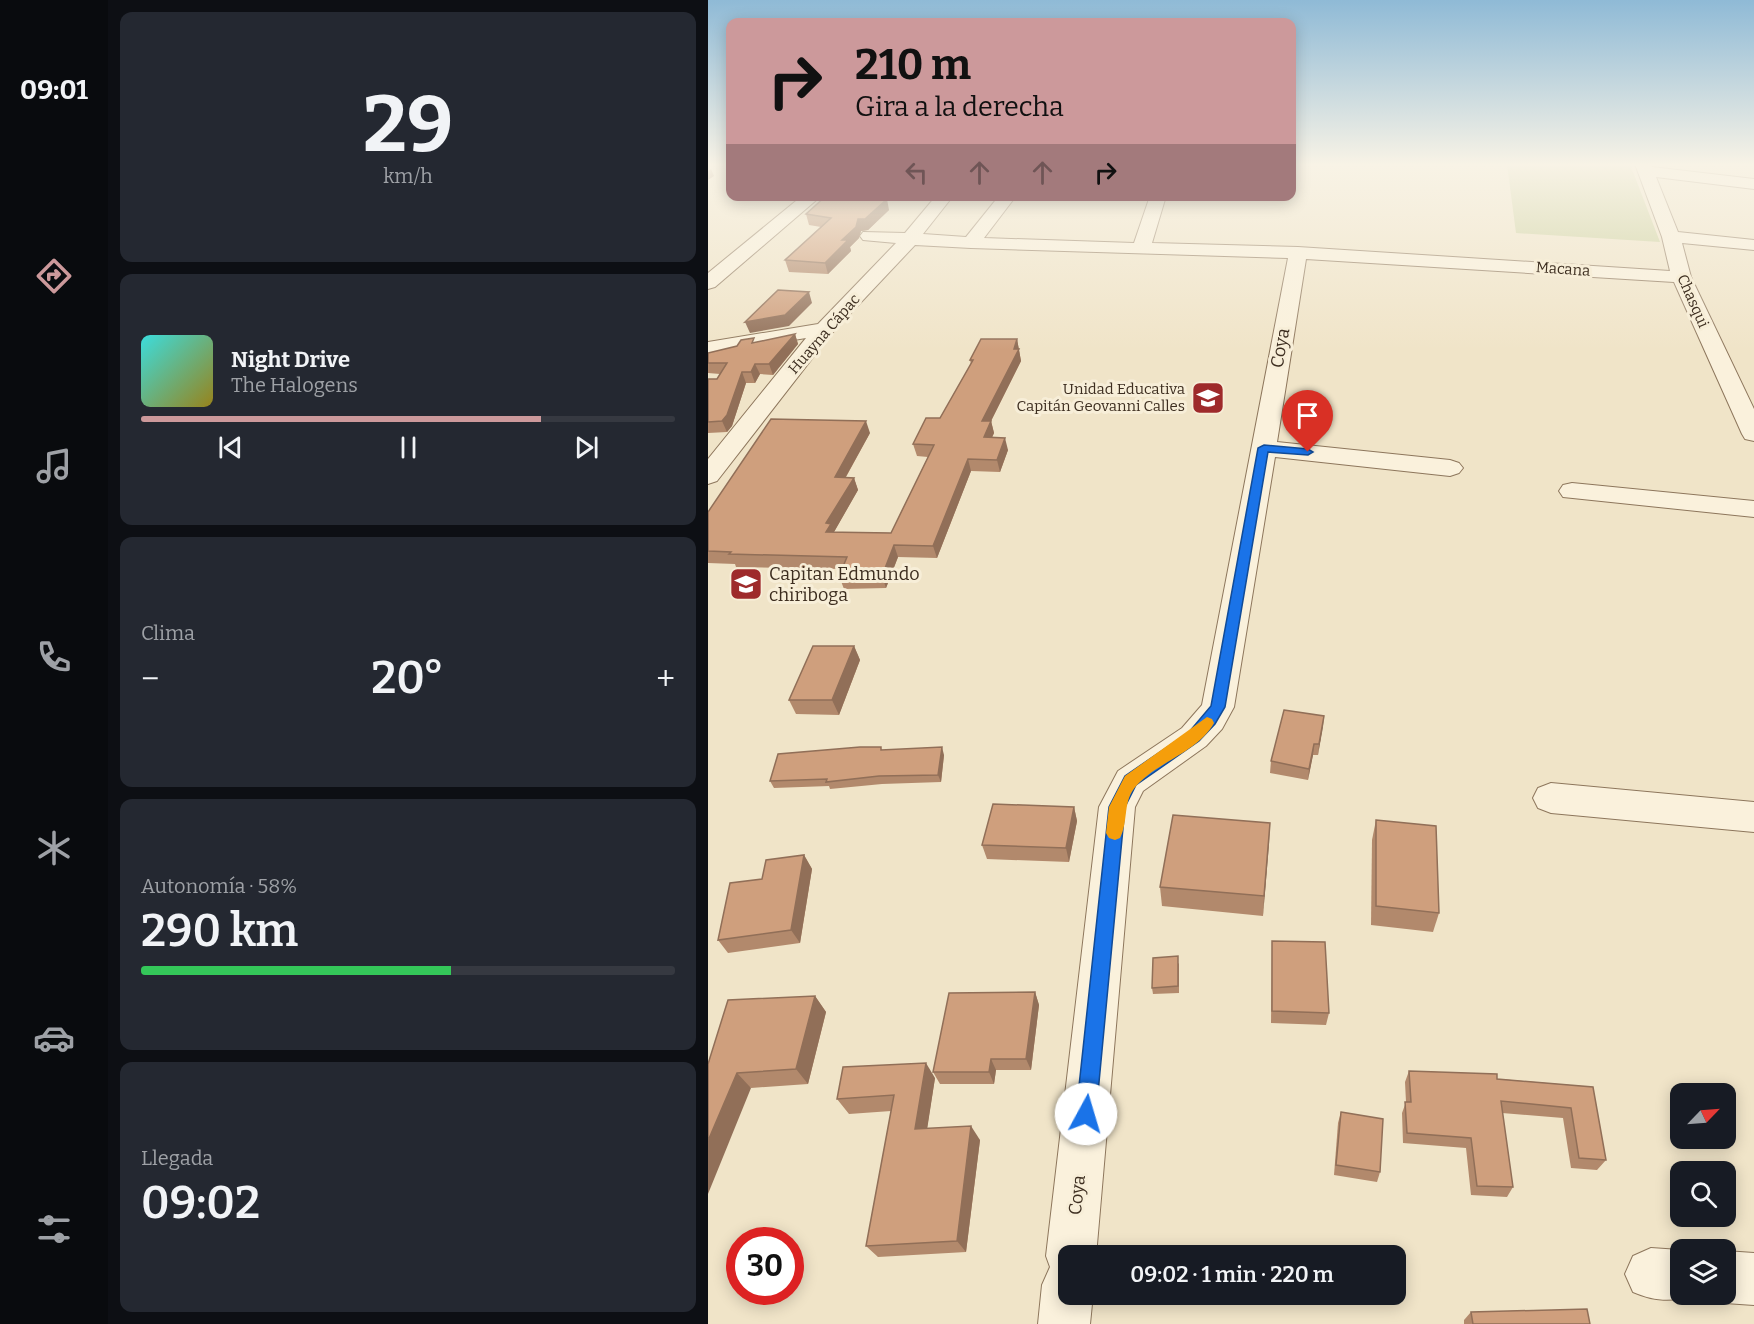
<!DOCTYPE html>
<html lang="es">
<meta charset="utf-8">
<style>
:root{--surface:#171b24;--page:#242831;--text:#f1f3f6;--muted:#9ea1a6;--line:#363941;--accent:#cc999b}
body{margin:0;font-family:Bitter,serif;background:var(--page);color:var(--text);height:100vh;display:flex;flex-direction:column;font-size:22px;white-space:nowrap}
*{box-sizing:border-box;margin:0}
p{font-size:20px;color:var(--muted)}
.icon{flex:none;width:33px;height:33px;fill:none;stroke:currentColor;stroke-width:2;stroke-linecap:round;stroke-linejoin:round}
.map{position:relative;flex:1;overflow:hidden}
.side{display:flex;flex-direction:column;gap:12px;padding:12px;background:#0d0f14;width:600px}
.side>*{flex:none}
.banner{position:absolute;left:18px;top:18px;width:570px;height:183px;border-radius:12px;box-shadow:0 3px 15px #0003;background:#cc999b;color:#111;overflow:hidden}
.needle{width:39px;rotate:65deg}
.fabs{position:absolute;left:962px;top:1083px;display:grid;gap:12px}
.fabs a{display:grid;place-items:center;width:66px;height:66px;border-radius:12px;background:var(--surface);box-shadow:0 3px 15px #0003;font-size:30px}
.speed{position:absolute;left:18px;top:1227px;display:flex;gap:12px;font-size:30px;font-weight:700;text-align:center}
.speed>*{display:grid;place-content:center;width:78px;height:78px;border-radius:50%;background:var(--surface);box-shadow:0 3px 15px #0003;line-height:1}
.speed .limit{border:9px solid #d22;background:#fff;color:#111}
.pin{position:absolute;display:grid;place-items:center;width:51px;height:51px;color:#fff;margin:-62px -26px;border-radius:50% 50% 50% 0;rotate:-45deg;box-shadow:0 0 6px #0007}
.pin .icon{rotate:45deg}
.me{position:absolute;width:66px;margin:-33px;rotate:6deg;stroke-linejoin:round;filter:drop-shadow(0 0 4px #0008)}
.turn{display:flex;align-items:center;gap:21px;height:126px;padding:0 30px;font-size:27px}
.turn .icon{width:78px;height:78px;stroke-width:2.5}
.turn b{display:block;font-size:42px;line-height:51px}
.lanes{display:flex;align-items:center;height:57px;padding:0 30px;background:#0003;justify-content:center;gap:30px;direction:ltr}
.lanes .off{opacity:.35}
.big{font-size:45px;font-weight:600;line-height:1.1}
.side .widget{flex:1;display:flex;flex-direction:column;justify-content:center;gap:9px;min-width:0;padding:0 21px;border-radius:12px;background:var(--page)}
.side .dial{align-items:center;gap:0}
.dial b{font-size:78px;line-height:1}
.song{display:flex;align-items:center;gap:18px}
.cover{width:72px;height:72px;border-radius:9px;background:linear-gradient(135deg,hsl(180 70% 55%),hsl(50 70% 35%))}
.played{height:6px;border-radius:3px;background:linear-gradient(90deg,var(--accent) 75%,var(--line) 75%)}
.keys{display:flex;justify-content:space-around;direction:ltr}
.heat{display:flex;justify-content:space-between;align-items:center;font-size:33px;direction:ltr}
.charge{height:9px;border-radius:4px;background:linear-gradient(90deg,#34c759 58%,var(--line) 0)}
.trip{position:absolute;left:350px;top:1245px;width:348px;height:60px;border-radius:12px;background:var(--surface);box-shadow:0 3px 15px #0003;font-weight:600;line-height:60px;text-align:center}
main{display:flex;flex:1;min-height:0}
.dock{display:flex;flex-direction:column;width:108px;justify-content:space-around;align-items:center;background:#090b0e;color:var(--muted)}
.dock .icon{width:42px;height:42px}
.dock .on{color:var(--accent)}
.dock b{font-size:27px;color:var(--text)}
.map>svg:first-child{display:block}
.green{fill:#c9cf9b}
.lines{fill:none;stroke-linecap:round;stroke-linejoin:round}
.street-casing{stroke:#8d765c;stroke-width:2}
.street{fill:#faf1dc;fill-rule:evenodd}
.wall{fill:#b2896c}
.shaded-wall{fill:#916f58}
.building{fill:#cf9f7d;stroke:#916f58;stroke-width:1.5}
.route{fill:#1a73e8;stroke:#114b97;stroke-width:1.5}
.slow{fill:#f59e0b}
.labels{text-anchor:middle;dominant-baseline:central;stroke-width:6;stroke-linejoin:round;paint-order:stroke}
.far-street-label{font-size:15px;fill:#3d2e20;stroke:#f7eed8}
.far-poi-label{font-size:15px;fill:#3d2e20;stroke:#f7eed8;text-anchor:end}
.street-label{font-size:18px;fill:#3d2e20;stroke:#f7eed8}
.poi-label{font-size:18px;fill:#3d2e20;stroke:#f7eed8;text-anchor:start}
</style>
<main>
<nav class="dock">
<b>09:01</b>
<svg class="icon on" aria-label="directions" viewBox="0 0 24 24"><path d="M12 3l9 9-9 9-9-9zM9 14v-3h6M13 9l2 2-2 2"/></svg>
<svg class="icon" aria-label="music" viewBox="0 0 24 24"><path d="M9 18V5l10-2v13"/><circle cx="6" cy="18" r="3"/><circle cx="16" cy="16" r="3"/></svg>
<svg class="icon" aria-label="phone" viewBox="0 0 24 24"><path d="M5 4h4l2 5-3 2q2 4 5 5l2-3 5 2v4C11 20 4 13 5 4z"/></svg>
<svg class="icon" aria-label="climate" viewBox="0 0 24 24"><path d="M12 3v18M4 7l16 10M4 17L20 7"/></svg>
<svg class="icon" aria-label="car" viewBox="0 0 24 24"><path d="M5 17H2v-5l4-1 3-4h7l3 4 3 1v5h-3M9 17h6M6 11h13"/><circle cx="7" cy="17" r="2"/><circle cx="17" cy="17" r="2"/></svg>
<svg class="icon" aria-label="filters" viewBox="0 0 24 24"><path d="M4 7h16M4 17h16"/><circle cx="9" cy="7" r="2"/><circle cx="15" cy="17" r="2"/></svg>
</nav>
<section class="side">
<div class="widget dial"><b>29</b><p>km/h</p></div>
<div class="widget">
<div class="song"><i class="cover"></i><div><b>Night Drive</b><p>The Halogens</p></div></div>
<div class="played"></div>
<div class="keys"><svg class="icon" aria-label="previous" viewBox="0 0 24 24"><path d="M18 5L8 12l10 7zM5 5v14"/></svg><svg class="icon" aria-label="pause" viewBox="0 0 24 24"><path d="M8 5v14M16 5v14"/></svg><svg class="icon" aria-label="next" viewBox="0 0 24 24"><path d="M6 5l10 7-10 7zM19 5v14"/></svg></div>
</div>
<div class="widget"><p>Clima</p>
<div class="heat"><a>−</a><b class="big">20°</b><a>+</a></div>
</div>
<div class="widget"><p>Autonomía · 58%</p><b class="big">290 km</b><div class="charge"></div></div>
<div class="widget"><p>Llegada</p><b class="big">09:02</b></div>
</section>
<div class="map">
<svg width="1046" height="1324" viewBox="0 0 1046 1324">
<rect width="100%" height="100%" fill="#f0e4c8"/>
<polygon class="green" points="799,164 922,164 952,242 808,233"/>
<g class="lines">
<g class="street-casing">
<g id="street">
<polygon points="927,164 943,164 944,167 1046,179 1046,189 948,177 970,232 1046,240 1046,250 974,243 983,277 1046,409 1046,441 1037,439 1034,434 966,282 598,259 569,442 742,460 751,463 755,468 751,473 742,476 567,457 526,707 514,729 498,746 435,791 427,807 388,1256 360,1256 360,1294 385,1294 382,1324 330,1324 334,1285 342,1267 338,1256 391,807 410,771 474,728 494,705 580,258 263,248 207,245 124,333 9,481 0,484 0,459 98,338 0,354 0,342 110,324 188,243 155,240 152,236 155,232 197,233 228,196 245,196 215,234 258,237 291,196 308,196 276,238 426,243 442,196 458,196 444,243 590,247 962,271 954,237"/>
<polygon points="94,196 113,196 7,287 0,289 0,273"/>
<polygon points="864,483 1046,501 1046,517 855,497 851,491 855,485"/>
<polygon points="843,783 1046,802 1046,832 843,813 830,808 825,798 830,788"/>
<path d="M943,1248L972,1250V1294H987C965,1303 946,1301 925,1292L917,1274L925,1256Z"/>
<polygon points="1017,1251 1046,1253 1046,1305 1017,1303 999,1295 1017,1294"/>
</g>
</g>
<use href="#street" class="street"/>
</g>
<g class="wall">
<polygon points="166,198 181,210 160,230 153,231 151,238 142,247 143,251 120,274 81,272 77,260 113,227 101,225 98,214"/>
<polygon points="87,334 90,344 65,375 52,374 47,383 38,383 24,426 19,432 0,433 0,379 9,379 12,374 0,373 0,353"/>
<polygon points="309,339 313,361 283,421 286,433 284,438 300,450 292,472 263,471 229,558 190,557 178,588 136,589 131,576 134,569 28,567 27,564 0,563 0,512 162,433 138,477 146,478 150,490 126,532 183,533 220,457 209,456 205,444 232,418 263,364 262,360"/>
<polygon points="146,646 152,660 131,715 88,714 81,700"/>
<polygon points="616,716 610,755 605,755 600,780 562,773 563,761"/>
<polygon points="175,750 236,755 233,782 174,784 122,789 121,786 66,788 62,781"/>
<polygon points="366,807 369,821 361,862 279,859 274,845"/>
<polygon points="668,820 731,913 725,932 663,925 664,840"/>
<polygon points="562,823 555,916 454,906 452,887"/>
<polygon points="96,855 104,869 92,943 20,953 10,940 54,879"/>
<polygon points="564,941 621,1013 618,1025 563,1023"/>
<polygon points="471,963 471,993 445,994 444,988"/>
<polygon points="327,992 331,1005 323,1070 288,1070 286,1084 232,1084 225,1072"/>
<polygon points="107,996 118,1012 100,1084 43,1088 0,1064"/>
<polygon points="701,1071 885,1087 898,1160 889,1170 863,1168 855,1118 794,1113 805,1187 799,1197 763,1195 758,1148 695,1143 694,1113 698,1102 697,1082"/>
<polygon points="227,1078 219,1128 272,1140 258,1252 170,1257 158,1246 183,1111 141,1114 129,1099"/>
<polygon points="633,1112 672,1172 669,1182 626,1175 630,1123"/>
<polygon points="763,1312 882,1324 756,1324 756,1320"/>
</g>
<g class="shaded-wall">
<polygon points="3,169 6,176 0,180 0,171"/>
<polygon points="179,199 181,210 160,230 153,231 151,238 142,247 143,251 120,274 117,263 134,240 150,219"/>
<polygon points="101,292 104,303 81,326 42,333 37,322"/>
<polygon points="87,334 90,344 65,375 61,364"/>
<polygon points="309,339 313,361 277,433 274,421"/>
<polygon points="47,364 52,374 47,383 43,372"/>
<polygon points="34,372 38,383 24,426 19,432 14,421"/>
<polygon points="158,421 162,433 131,489 127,477"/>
<polygon points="283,421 286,433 278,449 276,437"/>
<polygon points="297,438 300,450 292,472 289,460"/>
<polygon points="260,459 263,471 229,558 225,546"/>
<polygon points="146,478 150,490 126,532 127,536 118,532 118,523"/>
<polygon points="186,545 190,557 178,588 174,576"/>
<polygon points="146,646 152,660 131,715 124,700"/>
<polygon points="616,716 615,727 610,755 611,744"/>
<polygon points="606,744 605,755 600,780 601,769"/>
<polygon points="234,747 236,755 233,782 230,775"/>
<polygon points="366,807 369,821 361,862 358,848"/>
<polygon points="562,823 561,844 555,916 556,896"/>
<polygon points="96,855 104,869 92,943 83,930"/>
<polygon points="327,992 331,1005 323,1070 318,1059"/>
<polygon points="107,996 118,1012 100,1084 88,1069"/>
<polygon points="283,1059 288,1070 286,1084 281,1072"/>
<polygon points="218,1063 227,1078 217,1143 207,1129"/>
<polygon points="29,1073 43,1088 0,1194 0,1141"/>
<polygon points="263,1126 272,1140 258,1252 249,1241"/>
</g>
<g class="building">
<polygon points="118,196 156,196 155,197 179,199 157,219 150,219 148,227 134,240 140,240 117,263 77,260 123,218 98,214"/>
<polygon points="70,290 101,292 77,315 37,322"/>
<polygon points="87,334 61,364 47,364 43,372 34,372 19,415 14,421 0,422 0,379 9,379 19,363 0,363 0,353 29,346 33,340 46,338 44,343"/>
<polygon points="273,339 309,339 306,349 311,349 274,421 283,421 276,437 297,438 289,460 260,459 225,546 186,545 174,576 131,576 139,557 21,554 23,552 0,551 0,512 63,419 158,421 127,477 146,478 118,523 123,524 118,532 183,533 226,445 205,444 218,418 232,418 265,360 262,360"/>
<polygon points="105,646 146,646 124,700 81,700"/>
<polygon points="576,710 616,716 611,744 606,744 601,769 563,761"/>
<polygon points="152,747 173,747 173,750 234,747 230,775 171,776 118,782 119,779 62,781 70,754"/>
<polygon points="285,804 366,807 358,848 274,845"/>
<polygon points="465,815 562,823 556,896 452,887"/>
<polygon points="668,820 728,826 731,913 668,906"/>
<polygon points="96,855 83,930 10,940 22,883 54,879 58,860"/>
<polygon points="564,941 617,942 621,1013 564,1011"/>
<polygon points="470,956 470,986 444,988 445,958"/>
<polygon points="327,992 318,1059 283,1059 281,1072 225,1072 241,993"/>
<polygon points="107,996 88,1069 29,1073 0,1141 0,1064 20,1000"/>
<polygon points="218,1063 207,1129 263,1126 249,1241 158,1246 186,1095 129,1099 135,1067"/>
<polygon points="701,1071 789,1074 789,1079 885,1087 898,1160 871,1158 863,1108 793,1101 805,1187 769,1186 763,1138 699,1133 697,1102 703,1102"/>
<polygon points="633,1112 675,1119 672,1172 628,1165"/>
<polygon points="879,1309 882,1324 765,1324 763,1312"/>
</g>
<linearGradient id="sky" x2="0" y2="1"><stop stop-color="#8fbad6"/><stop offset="0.47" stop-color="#f8f3e6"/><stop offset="1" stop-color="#f8f3e6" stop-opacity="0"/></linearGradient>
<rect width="1046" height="350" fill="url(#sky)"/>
<polygon class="route" points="556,445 600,449 605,452 600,455 560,452 517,707 507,724 491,741 428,785 417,807 388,1114 385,1121 378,1124 371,1121 368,1114 401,807 417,776 481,732 503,706 550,448"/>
<path class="slow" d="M499,717L504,719L506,723C490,752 451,761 429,785C414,800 421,821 412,838L407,840L401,838L398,833L401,807L417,776Z"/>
<defs>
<g id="university-square" transform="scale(1.725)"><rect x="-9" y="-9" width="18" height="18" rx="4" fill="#9e2a2b" stroke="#f7eed8"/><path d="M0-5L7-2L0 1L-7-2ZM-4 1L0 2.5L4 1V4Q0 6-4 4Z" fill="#fff"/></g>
<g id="school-square" transform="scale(1.725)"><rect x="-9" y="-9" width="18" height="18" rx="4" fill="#9e2a2b" stroke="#f7eed8"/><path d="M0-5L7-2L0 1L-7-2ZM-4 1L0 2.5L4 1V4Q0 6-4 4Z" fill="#fff"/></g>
</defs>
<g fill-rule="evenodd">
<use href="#university-square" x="500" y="398"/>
<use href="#school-square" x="38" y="584"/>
</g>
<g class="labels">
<g class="far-street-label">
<text transform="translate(855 269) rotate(4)">Macana</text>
<text transform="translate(985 301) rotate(66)">Chasqui</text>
<text transform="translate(116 334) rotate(-49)">Huayna Cápac</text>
</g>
<g class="far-poi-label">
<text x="477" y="389">Unidad Educativa<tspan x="477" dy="17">Capitán Geovanni Calles</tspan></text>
</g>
<g class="street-label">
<text transform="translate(572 348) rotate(-80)">Coya</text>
<text transform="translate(369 1195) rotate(-84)">Coya</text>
</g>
<g class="poi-label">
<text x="61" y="574">Capitan Edmundo<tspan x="61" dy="21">chiriboga</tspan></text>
</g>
</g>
</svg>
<div class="fabs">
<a><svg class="needle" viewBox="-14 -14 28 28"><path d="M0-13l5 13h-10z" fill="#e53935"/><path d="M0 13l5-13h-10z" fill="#9ea1a6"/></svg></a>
<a><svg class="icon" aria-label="search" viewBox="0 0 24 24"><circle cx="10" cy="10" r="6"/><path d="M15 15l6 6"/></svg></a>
<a><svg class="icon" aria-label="layers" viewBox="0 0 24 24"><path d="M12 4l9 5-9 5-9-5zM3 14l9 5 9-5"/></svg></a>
</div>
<div class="speed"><div class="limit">30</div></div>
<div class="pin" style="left:600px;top:452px;background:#d93025"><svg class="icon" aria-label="arrive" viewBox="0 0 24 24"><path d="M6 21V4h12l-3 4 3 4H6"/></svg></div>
<svg class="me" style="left:378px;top:1114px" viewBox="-20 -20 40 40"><circle r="19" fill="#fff"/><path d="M0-13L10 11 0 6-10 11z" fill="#1a73e8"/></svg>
<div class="trip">09:02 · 1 min · 220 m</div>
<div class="banner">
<div class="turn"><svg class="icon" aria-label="right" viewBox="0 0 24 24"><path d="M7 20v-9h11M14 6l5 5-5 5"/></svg><div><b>210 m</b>Gira a la derecha</div></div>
<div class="lanes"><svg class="icon off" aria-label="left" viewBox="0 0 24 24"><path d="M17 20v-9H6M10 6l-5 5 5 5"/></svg><svg class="icon off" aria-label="ahead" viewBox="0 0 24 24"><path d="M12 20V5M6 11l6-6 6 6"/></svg><svg class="icon off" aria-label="ahead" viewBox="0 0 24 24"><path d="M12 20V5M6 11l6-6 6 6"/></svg><svg class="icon" aria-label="right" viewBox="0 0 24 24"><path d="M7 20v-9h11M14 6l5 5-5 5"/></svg></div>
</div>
</div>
</main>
